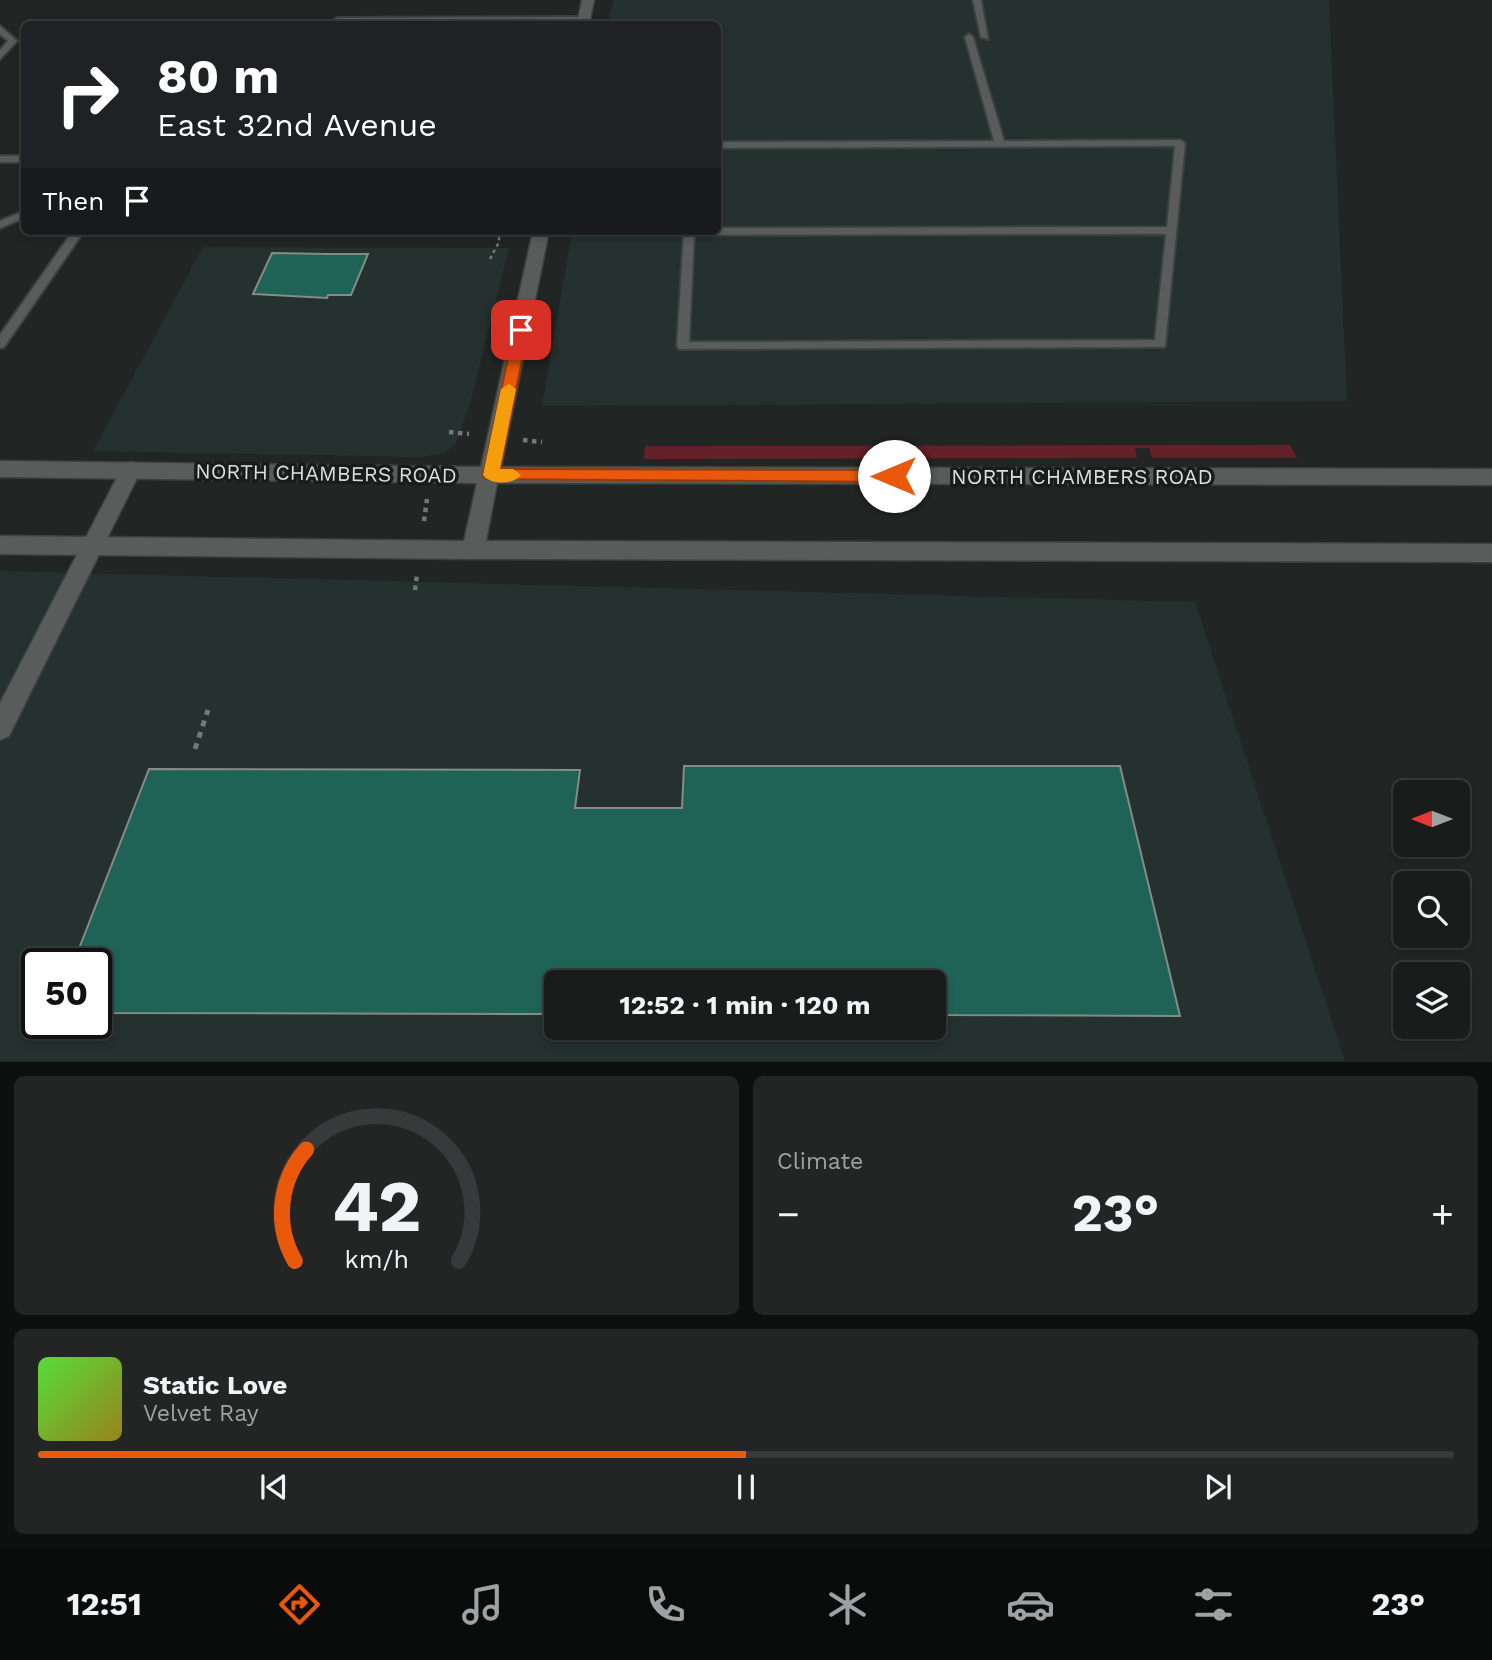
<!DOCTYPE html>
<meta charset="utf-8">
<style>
:root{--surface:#191c1b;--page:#222524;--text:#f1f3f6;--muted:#9fa1a3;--line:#373a3a;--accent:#ea580c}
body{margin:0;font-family:"Work Sans",sans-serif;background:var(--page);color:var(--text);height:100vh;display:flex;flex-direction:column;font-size:26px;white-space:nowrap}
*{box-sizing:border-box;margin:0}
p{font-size:23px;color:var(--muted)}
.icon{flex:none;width:38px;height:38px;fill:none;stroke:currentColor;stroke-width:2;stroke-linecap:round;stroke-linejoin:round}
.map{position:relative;height:1062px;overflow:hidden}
.drawer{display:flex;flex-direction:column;gap:14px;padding:14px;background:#0e0f0f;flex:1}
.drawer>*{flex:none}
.hud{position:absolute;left:21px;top:21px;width:700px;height:214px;border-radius:10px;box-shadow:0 4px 10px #0003,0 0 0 2px var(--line);background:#202124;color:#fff;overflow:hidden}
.needle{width:46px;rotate:270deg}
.fabs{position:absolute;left:1393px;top:780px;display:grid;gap:14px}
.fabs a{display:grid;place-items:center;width:77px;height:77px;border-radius:10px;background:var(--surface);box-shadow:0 4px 10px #0003,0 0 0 2px var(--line);font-size:35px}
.speed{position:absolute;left:21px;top:948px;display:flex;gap:14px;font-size:35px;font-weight:700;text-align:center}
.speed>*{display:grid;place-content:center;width:91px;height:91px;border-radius:50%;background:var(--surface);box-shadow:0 4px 10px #0003,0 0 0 2px var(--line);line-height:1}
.speed .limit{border:4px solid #111;border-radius:10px;background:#fff;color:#111}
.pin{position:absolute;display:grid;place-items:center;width:60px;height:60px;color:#fff;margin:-30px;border-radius:14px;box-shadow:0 4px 10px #0006}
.me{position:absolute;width:77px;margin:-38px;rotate:270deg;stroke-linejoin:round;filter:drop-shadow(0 0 5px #0008)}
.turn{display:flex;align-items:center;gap:24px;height:147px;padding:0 21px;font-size:32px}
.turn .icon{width:91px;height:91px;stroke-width:2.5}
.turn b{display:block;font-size:49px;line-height:60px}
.then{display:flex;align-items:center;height:66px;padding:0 21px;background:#0003;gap:14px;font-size:26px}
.big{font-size:52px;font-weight:700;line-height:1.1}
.drawer .widget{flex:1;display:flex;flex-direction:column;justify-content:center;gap:10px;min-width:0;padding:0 24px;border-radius:10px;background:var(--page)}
.drawer .dial{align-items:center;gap:0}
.dial svg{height:182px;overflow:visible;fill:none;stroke:var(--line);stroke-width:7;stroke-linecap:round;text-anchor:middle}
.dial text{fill:var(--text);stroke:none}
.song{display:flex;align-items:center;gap:21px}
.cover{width:84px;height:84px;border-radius:10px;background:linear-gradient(135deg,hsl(110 70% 55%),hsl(50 70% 35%))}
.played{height:7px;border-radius:4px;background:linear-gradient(90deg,var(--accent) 50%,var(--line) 50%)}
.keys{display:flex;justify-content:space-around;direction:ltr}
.heat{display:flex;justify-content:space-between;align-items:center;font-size:38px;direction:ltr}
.drawer .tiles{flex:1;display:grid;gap:14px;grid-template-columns:1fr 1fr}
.widget:last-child{grid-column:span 2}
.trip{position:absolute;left:544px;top:970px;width:402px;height:70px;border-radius:10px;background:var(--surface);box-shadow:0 4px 10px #0003,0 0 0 2px var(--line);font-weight:700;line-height:70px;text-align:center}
.tabs{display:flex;height:112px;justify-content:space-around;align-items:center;background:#0a0b0b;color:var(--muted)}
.tabs .icon{width:49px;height:49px}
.tabs .active{color:var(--accent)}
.tabs b{font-size:32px;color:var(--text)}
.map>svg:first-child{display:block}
.built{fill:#25312e;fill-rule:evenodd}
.green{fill:#652029}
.building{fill:#1f6356;stroke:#858b89;stroke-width:2}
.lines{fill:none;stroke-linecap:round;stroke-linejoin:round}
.lane-casing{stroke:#3c403f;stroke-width:4}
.street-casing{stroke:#3c403f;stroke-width:3}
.secondary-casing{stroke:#3c403f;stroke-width:3}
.path-far2{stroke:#737776;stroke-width:2.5;stroke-dasharray:3.5 3.5;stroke-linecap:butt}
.path-far1{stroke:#737776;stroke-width:4.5;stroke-dasharray:4.5 4.5;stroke-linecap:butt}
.path{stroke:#737776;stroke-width:5;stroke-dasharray:6 6;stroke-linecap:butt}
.lane{fill:#585d5c;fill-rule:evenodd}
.street{fill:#585d5c;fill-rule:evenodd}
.secondary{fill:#585d5c;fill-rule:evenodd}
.route{fill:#ea580c;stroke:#983908;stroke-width:2}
.slow{fill:#f59e0b}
.labels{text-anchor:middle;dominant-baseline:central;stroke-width:7;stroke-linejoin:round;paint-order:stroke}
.street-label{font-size:21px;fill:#dcdfde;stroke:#181c1b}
</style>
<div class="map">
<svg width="1492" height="1062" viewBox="0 0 1492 1062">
<rect width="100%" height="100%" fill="#212524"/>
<g class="built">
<polygon points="613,0 1329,0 1347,401 542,406 572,231 718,231 718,24 608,24"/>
<polygon points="203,247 509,248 470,404 455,445 444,453 421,457 93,451"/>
<path d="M0,571L1195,602L1345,1061H0ZM37,964H96V1024H37ZM556,982H934V1027H556Z"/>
</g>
<polygon class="green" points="1290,445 1297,458 1152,458 1149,448 1135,448 1137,458 644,459 645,446"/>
<g class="building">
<polygon points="272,253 327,254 368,254 351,295 328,295 327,298 253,294"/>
<polygon points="684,766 1120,766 1180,1016 934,1015 934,982 556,982 556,1014 96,1013 96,964 73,964 149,769 580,770 575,808 682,808"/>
</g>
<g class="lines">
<g class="lane-casing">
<g id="lane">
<polygon points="973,0 981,0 988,39 981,37"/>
<polygon points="584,17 588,20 587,22 337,24 333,21 337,18"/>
<polygon points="0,26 17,41 0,59 0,50 8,41 0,34"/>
<path d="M969,34L973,37L1004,141L1180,140L1185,143L1165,347L679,349L677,346L684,231H718V228L1167,227L1175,146L718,148V142L994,141L965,37ZM1166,234L1155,340L689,342L694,235Z"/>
<rect x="0" y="156" width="24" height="6"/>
<polygon points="24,211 24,218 0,228 0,221"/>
<polygon points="73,231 84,231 4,347 0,348 0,335"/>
</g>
</g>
<g class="street-casing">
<polygon id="street" points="131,462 138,464 141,470 9,736 0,740 0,703 124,464"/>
</g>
<g class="secondary-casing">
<g id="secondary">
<polygon points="582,0 594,0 589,24 577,24"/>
<polygon points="533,231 549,231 501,467 1492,469 1492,485 497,483 486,541 1492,544 1492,562 473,559 0,554 0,536 464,541 477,483 0,477 0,461 481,467"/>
</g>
</g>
<polyline class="path-far2" points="490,259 499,242 499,231"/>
<g class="path-far1">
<polyline points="449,432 469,434"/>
<polyline points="523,440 542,442"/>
<polyline points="424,521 427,499"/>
<polyline points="415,590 417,575"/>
</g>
<polyline class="path" points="195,749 208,710"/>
<use href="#lane" class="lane"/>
<use href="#street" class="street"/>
<use href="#secondary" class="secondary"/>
</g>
<polygon class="route" points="521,325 528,330 500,469 894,470 901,476 894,482 485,479 483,475 514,330"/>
<path class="slow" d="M509,384L516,389L500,469H513L521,475C514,485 490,485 483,475L501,389Z"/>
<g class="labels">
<g class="street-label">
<text transform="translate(326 473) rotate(1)">NORTH CHAMBERS ROAD</text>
<text x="1082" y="476">NORTH CHAMBERS ROAD</text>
</g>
</g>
</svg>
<div class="fabs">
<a><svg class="needle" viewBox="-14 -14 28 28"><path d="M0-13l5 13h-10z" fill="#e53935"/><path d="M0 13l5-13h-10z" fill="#9fa1a3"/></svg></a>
<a><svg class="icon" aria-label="search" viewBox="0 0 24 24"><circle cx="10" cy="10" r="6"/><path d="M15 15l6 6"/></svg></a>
<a><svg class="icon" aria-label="layers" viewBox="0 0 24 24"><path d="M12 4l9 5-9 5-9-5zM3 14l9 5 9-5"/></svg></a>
</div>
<div class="speed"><div class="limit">50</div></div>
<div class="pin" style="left:521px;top:330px;background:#d93025"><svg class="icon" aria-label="arrive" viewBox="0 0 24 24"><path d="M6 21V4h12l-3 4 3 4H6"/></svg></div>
<svg class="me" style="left:894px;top:476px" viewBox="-20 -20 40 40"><circle r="19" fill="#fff"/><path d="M0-13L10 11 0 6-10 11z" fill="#ea580c"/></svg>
<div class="trip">12:52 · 1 min · 120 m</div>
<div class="hud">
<div class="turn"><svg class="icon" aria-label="right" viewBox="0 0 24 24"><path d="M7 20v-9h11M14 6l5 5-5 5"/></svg><div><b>80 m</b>East 32nd Avenue</div></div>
<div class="then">Then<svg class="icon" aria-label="arrive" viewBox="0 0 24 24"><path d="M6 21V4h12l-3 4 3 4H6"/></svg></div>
</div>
</div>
<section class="drawer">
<div class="tiles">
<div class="widget dial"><svg viewBox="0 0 100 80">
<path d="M14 69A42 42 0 1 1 86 69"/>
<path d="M14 69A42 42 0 0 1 19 20" stroke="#ea580c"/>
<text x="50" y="56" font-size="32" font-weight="700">42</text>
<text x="50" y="72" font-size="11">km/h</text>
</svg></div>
<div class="widget"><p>Climate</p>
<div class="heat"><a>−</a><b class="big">23°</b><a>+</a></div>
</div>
<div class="widget">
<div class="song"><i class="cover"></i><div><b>Static Love</b><p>Velvet Ray</p></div></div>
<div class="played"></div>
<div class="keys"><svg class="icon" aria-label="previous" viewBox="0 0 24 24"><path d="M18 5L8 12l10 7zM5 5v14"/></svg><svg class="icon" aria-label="pause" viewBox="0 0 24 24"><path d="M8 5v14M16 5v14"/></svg><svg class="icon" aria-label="next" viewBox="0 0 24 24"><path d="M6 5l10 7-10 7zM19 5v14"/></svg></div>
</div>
</div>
</section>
<nav class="tabs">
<b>12:51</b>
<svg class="icon active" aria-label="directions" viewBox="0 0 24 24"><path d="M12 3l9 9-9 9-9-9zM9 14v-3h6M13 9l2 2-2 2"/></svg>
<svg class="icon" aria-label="music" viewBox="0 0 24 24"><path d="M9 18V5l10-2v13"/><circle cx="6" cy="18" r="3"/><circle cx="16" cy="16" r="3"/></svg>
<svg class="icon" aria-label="phone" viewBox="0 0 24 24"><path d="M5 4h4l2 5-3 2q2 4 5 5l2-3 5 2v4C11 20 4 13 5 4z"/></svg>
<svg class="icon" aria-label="climate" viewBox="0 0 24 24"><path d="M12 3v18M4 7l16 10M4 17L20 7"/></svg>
<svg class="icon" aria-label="car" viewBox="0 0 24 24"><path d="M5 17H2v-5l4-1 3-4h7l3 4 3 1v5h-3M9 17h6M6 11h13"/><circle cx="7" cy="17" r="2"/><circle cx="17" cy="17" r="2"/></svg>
<svg class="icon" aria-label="filters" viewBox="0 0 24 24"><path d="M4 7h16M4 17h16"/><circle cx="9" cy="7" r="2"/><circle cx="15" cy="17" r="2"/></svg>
<b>23°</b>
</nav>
